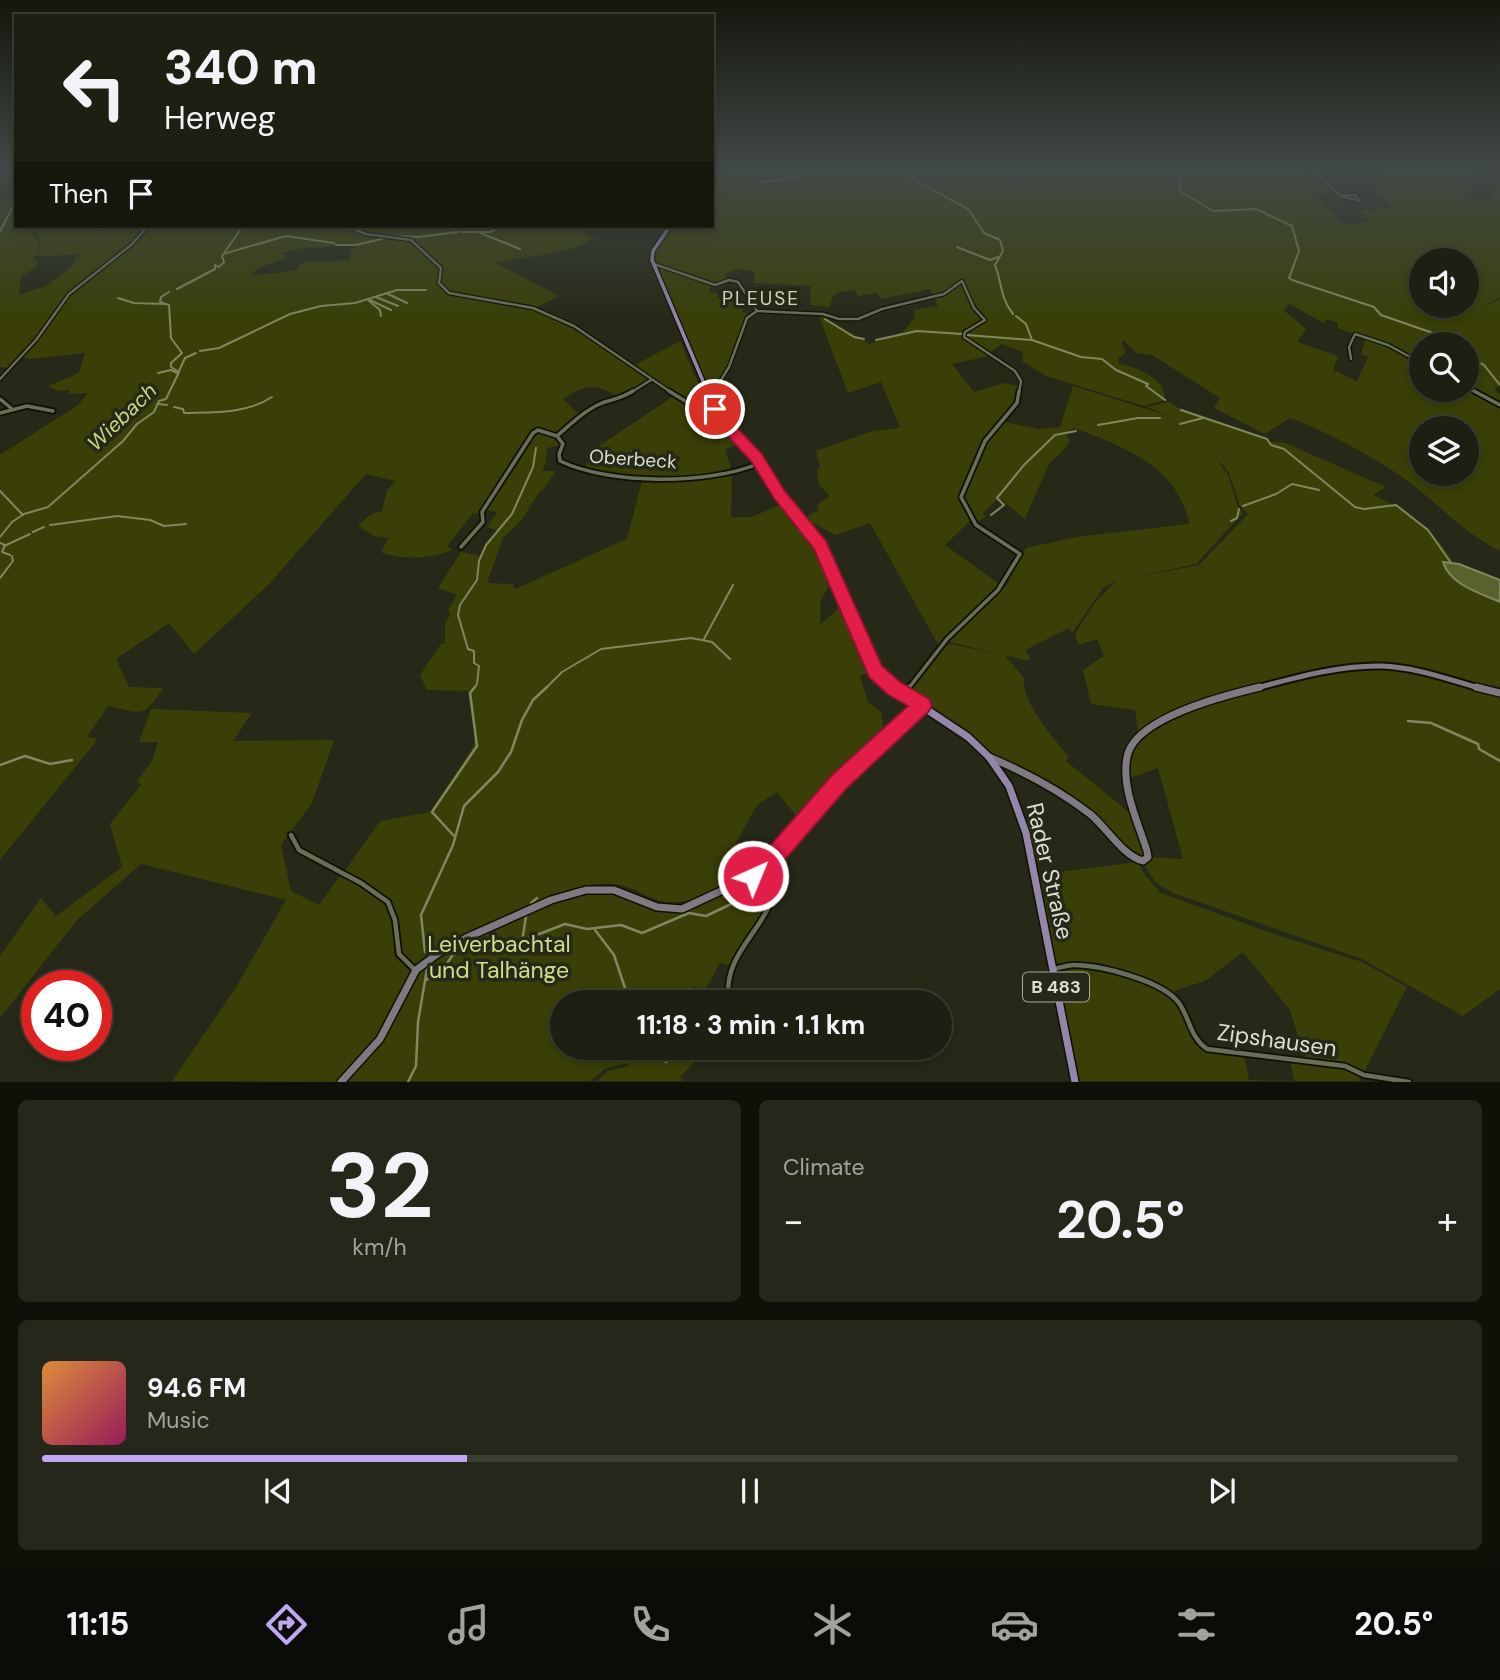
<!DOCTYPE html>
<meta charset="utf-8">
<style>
:root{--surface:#1c1f11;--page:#25271a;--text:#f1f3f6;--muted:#a0a29f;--line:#3a3d31;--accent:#c1a8f3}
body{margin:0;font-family:"DM Sans",sans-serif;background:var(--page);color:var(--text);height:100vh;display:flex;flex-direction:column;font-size:26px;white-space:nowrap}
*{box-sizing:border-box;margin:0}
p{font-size:23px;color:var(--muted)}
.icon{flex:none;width:38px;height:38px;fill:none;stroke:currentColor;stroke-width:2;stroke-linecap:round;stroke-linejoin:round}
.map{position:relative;height:1082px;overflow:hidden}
.sheet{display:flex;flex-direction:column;gap:18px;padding:18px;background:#0f1109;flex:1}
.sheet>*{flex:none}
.banner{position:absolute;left:14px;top:14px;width:700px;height:214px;border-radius:0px;box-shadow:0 4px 10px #0003,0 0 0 2px var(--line);background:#1c1f11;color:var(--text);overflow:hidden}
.buttons{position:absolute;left:1409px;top:248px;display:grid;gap:14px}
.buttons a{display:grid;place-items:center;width:70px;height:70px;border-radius:50%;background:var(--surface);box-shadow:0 4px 10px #0003,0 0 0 2px var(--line);font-size:35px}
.speed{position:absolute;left:21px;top:970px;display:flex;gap:14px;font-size:35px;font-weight:700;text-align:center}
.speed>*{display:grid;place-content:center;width:91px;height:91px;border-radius:50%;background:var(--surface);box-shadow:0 4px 10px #0003,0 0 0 2px var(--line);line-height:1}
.speed .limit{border:10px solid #d22;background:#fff;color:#111}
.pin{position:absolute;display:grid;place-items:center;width:60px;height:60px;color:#fff;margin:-30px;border:4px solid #fff;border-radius:50%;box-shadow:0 2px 7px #0007}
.me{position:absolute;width:77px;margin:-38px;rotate:44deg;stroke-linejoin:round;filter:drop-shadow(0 0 5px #0008)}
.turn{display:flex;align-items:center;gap:24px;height:147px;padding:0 35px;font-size:32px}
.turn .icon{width:91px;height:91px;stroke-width:2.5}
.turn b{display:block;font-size:49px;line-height:60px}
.then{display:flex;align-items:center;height:66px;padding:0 35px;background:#0003;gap:14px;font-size:26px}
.big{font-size:52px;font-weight:700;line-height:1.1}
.sheet .card{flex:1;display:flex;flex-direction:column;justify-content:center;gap:10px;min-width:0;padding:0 24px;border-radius:10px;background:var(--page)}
.sheet .dial{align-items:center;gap:0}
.dial b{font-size:91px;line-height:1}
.song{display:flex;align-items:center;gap:21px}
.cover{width:84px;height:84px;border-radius:10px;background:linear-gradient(135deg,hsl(30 70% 55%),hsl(330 70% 35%))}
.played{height:7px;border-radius:4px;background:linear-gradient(90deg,var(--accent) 30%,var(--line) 30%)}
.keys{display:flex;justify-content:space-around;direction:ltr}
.heat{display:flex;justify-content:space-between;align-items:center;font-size:38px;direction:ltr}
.sheet .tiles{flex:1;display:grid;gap:18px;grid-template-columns:1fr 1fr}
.card:last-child{grid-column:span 2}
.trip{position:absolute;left:550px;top:990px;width:402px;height:70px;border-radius:35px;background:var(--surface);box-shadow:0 4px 10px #0003,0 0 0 2px var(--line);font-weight:700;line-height:70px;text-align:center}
.menu{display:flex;height:112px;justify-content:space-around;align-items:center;background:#0b0c07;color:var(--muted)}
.menu .icon{width:49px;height:49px}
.menu .selected{color:var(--accent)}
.menu b{font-size:32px;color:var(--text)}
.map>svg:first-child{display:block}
.green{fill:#393f07;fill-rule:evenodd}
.water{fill:#5a612d;stroke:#81875f;stroke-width:2}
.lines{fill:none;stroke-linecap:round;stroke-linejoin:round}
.stream-far1{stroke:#81875f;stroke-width:2}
.stream{stroke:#81875f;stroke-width:2.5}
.street-far2-casing{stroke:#0f1203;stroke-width:5}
.street-far1-casing{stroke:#0f1203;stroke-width:7}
.street-casing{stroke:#0f1203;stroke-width:8}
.secondary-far1-casing{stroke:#0f1203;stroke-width:9}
.secondary-casing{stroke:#0f1203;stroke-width:10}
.primary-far2-casing{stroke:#0f1203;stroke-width:6}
.primary-far1-casing{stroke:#0f1203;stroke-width:9}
.primary-casing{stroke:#0f1203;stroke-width:10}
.street-far2{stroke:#6a6e59;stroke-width:2.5}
.street-far1{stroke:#6a6e59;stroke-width:3.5}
.street{stroke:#6a6e59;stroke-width:4.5}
.secondary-far1{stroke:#7f7a82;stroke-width:5}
.secondary{stroke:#7f7a82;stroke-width:7}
.primary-far2{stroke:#9486ab;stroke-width:3.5}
.primary-far1{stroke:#9486ab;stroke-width:5}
.primary{stroke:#9486ab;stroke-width:7}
.route{fill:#e11d48;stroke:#92132f;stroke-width:2}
.labels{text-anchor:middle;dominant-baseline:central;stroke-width:7;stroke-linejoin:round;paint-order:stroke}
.shield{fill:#262917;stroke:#a6a89b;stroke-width:2}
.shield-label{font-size:18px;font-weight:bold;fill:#dddfd4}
.far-quarter-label{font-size:19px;letter-spacing:2px;fill:#d0d5be;stroke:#262917}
.street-label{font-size:19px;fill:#dddfd4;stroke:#262917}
.water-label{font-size:21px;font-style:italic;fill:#c8d584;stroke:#262917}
.near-street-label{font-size:23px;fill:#dddfd4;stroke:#262917}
.near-park-label{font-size:23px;fill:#d0dc8c;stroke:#262917}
</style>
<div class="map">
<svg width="1500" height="1082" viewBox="0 0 1500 1082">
<rect width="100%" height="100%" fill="#262917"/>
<g class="green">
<path d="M712,170H1311L1335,193L1314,195L1343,224L1371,222L1359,211L1393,208L1372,187L1380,170H1473L1469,190L1464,197L1490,201L1494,186L1500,187V297L1485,306L1500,299V385L1494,389L1500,395V551C1462,532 1442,507 1409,482C1382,461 1322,429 1290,418L1265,434L1214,408L1220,398L1152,355L1136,353L1124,340L1121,342L1126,353L1118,359L1119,364C1133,366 1156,375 1163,389C1164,393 1164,397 1166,400L1177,407L1272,442L1285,443L1386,487L1373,495C1409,511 1433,530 1455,564L1443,563C1450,585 1480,593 1500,602V693L1431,675L1500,694V989L1463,1016L1362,959L1173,893L1156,883L1144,865L1154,857L1183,859L1158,768L1130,778C1123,760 1130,743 1143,731L1226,697L1342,669L1380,667L1413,670C1341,655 1201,694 1138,732L1135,710L1091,704L1083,670L1104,656L1097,639L1078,645L1075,634L1093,605L1116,581L1103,588L1072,633L1069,628L1025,650L1030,658L1028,661L946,641L1006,586L1026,548L1076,537L1189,524C1179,466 1122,446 1074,428L1064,433L1070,440L1064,450L1049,464L1025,519L999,498L983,513L986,516L976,523L973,518L945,545L1002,586L939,646L870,523L835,535L804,518L819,510L817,505L830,496L819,485L817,470L820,467L816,451L872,431L900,428L881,382L848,393L818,314L870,344L903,332L915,317L914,310L938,306L934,298L941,295L934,297L930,289L881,299L877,293L858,296L855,290L839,292L832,297L830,307L810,305L811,286L753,283L755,272L739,269L727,273L725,281L711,284L709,292L718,293L717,298L728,299L730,295H737L744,301L743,312L750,314L733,359L712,395L662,278L659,265L655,263L654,255L673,226H712ZM1421,261H1466V306H1421ZM1290,304L1323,323L1327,319L1338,323L1337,328L1384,344L1366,338L1361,354L1368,357L1357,381L1333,370L1338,356L1297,342L1306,329L1283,310ZM964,332L971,343L989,353L1002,344L1023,352L1022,361L1046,376L1144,406L1165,400L1167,402L1147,407L1169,416L1073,386L1060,427L1039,429L1000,421L1016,403L1020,386L1004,383L974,392L952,364L989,356L962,336ZM1421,345H1466V390H1421V364L1399,351L1421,363ZM1421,429H1466V474H1421ZM1214,455L1229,473L1240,506L1248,514L1199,565L1121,580L1196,564L1243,513L1237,505L1229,477Z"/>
<path d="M16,194L13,214H16V226H29L39,242L37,255L32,258L33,261L37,260L38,266L21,277L19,295L39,288L44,289L43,288L71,267L77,256L84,251L75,255L38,256L40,240L30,226H102L96,231L109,232L117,226H572L595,238C564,256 530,255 496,263L559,296L535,308L596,341L650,381L620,399C597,382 586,384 563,399L580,415L558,437L561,445L547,448L546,462L542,471H556L543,490L540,491L521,521L503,538L487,583L513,584L515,589L627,539L643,477L584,470L593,450L674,396L714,420L739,445L725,449L732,472L731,517H752L784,503L819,545L834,577L821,600L820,625L845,603L875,671L860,676L868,702L881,712L885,737L835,781L800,821L777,792L757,805L736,843L767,858C749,880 689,909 660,901C650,898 640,892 630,888C606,879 584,885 562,894L608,891L656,908L682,912L734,888L768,867L774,894L769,907L729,965L720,963L704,992L694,986L690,992L697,1003H562V1048H709L680,1077L683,1081H597L607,1071L628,1066L626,1063L605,1069L590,1081H345L381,1040L418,964L407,962L398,954C396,900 393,896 344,872L380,821L430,812L472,749L475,737L469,695L471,691L427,690L420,675L441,644L445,643V624L450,615L448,610L457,595L438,588L461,552L480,556L488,541L498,531L487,527L497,512L485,510L522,457L536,431L481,514L473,513L447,546L453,550C428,559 408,560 382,553L381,551L389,538L374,536L358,526L371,514L382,511L387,490L396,481L366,474L269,584L194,654L169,623L116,659L129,687L163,688C143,719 142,713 108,706L87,737L98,739L0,860V455L78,405L88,393L69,394L70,390L57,391L48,386L79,373L85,353L30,359L22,357L8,368L0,367V199ZM358,245L352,249L349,260L305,262L299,265L296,270L252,276L256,269L287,258L281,253L303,248Z"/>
<polygon points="680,341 713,417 631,367"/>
<path d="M944,643L1005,655L1024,678C1021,702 1054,738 1069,757L1066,761L1136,818L1146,859L1130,853L1118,839L1086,810L989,756L905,694Z"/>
<path d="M151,709L252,713L233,741L334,740L312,803L281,845L291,891L319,905L340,876C392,904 391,897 395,957L411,972L378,1039L341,1079L334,1082L172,1081L235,989L286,900L141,864L77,920L0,1018V956L41,898L56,916L122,867L110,824L141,785L137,781L152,761L158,742H139Z"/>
<polygon points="1138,862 1144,874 1161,893 1271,933 1362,962 1407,987 1363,1074 1344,1065 1305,1059 1290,1010 1243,952 1205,981 1174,991 1201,1046 1244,1054 1249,1080 1294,1081 1290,1061 1345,1067 1362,1075 1359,1081 1076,1081 1035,875"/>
</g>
<path class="water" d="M1443,562L1459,564L1500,580V602C1480,593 1450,585 1443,562Z"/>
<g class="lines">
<g class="stream-far1">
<path d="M896,170L968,209L984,233L1000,240L1003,251L995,265C1002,282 1000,298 1013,314"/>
<polyline points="1181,170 1180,191 1213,211 1256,209 1292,226 1299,251 1289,278 1292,280 1374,307 1381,315 1453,340 1454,345"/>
<polyline points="767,173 796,178"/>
<polyline points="809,176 832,170"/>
<polyline points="760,182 801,178"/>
<polyline points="0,231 16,201"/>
<polyline points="461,232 490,232 503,226"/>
<polyline points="478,232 520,249"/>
<polyline points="391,236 418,237 458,232"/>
<polyline points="336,245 356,245 385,238"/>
<polyline points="957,247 990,260 998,257"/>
<polyline points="223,254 286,236 334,243"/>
<polyline points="177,289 215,269 215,265 219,267 224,262 222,256 243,226"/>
<polyline points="386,293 407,303"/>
<polyline points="376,297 398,306"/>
<polyline points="118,298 134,303 165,304"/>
<polyline points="368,300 380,310 381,316"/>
<polyline points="370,300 391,310"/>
<polyline points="1016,316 1026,324 1032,340 1081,357 1102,359 1116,370 1148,384 1146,386 1165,400"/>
<polyline points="825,319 854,337 864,339"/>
<polyline points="967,335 1031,340"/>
<polyline points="876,340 917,331 962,334"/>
<polyline points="200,351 219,348 290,314 321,306 355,303 397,290 426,290"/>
<polyline points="1466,357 1484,365 1500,385"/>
<polyline points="179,371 185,358 196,353"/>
<polyline points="158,373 171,370 177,373"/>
<polyline points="159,404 167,405"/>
<path d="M174,407L183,409L184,413C214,412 246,414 272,397"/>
<polyline points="1181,410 1267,439 1271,445 1284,449 1355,507 1364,509 1396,505 1428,530 1451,563"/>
<polyline points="1180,424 1203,418"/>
<polyline points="1098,425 1138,418 1160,418"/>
<polyline points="0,491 23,515"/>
<polyline points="1243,506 1276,494 1292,484 1319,490"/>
<polyline points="991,515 1004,505 997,498 1024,465 1055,435 1076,431"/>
<polyline points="1231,521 1237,518 1239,509"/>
<polyline points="50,525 117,516 150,520 164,526 186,524"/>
<polyline points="33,532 44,527"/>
<polyline points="0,537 12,522 24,514 48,507 123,441 137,424 154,412 159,401 166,399 179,372 171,367 171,363 182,353 171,338 169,305 160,302 161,297 169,292"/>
<polyline points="0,543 5,545 2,552 10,555"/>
<polyline points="4,546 30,534"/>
<polyline points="0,578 13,561 12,556"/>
<polyline points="704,639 733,585"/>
<polyline points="473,689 477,684 479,666 474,663 474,651 468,649 458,615 460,605 477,580 479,561 486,545 512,514 533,467 536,448"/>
<polyline points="545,689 562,672 601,649 691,638 712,642 730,659"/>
</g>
<g class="stream">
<polyline points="1408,721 1431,723 1478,744 1479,749 1500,761"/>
<polyline points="0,765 25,756 50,764 72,760"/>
<polyline points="454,836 432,812 477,746 470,693 475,687"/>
<polyline points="531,903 537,898"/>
<polyline points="595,930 614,955 630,1003"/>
<polyline points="522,942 526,916"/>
<polyline points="425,952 421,915 453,845 464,806 498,772 511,752 522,720 533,700 547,687"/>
<polyline points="444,968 452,956 464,949 486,945 508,946 565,924 587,929 621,925 642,933 689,913 706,916 748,896 753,899 763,894 768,882"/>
<polyline points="426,980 436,972"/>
<polyline points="657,1048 666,1062 686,1049"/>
<polyline points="408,1082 416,1066 418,1022 427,969"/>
</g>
<g class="street-far2-casing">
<g id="street-far2">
<polyline points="1311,170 1341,196"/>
<polygon points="1355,195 1360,201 1341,196"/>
<polyline points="345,226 366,234 411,240 441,268 439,283 449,293 533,308 574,326 672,393"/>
<polyline points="654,264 715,285 729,280 738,282 757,311 747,318 729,367 713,393"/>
<polyline points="757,311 823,314 839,319 858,319 882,309 944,294 962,281 974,308 985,320 965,332 964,337 1015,371 1021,381 1019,393"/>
<polyline points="1351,359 1349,347 1355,334 1388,345 1421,363"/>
<polyline points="0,379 36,340 69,294 131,245 148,226"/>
<polyline points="1466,387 1477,393"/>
<polyline points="630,393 651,380"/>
</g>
</g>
<g class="street-far1-casing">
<g id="street-far1">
<path d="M633,391C622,398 614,399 602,403C585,410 571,424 557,436L563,444L559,454L560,461C610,485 710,485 760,463"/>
<polyline points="669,391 711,417 719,418"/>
<polyline points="1474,391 1500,405"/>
<polyline points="710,398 714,391"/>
<polyline points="0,399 11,408"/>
<polyline points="0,413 27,406 53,411"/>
<polyline points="461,547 483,522 482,512 533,433 538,430 557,436"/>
<polyline points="908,689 947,639 998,590 1020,554 976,525 961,497 985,441 1017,403 1019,391"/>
</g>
</g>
<g class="street-casing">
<g id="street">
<polyline points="904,694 909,687"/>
<polyline points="291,835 299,850 361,883 388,902 395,920 399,954 414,969"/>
<path d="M1053,969C1060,968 1067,965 1074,965C1101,965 1163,981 1179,1003C1190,1019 1190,1037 1207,1049L1345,1066L1364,1075L1409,1082"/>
<path d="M729,1003C719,941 792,921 769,862"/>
</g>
</g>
<g class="secondary-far1-casing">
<path id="secondary-far1" d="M1253,689C1294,678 1339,665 1381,666C1416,667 1450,680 1483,689"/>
</g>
<g class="secondary-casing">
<g id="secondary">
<polyline points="1476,687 1500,693"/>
<path d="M989,757C1025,772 1059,790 1090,814C1107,828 1122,855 1143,861L1148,857L1147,851C1138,822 1121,788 1127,757C1134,718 1226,695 1260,687"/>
<polyline points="341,1082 380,1039 416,970 440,952 466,938 551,900 586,890 614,890 657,907 682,909 753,876 762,870 839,782 923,705"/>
</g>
</g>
<g class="primary-far2-casing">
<polyline id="primary-far2" points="670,226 653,251 652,260 708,393"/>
</g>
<g class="primary-far1-casing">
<polyline id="primary-far1" points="707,391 717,414 756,458 779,494 820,545 876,671 895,689"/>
</g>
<g class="primary-casing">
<polyline id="primary" points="893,687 968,737 989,757 1009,786 1026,833 1075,1082"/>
</g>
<use href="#street-far2" class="street-far2"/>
<use href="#street-far1" class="street-far1"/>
<use href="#street" class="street"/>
<use href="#secondary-far1" class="secondary-far1"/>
<use href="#secondary" class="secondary"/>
<use href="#primary-far2" class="primary-far2"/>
<use href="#primary-far1" class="primary-far1"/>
<use href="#primary" class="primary"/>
</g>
<linearGradient id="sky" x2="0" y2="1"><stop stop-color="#15170d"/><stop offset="0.53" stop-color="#414947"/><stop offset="1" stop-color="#414947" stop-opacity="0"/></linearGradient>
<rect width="1500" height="321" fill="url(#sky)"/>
<polygon class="route" points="715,404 719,406 725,415 762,454 784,490 826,541 882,666 900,682 929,699 932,705 929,711 846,789 770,877 753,887 746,884 743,876 746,869 755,863 832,775 908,706 887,694 869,677 814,549 774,498 751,461 714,421 708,409"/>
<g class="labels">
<rect class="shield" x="1023" y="972.5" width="66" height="29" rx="5"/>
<g class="shield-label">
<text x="1056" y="987">B 483</text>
</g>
<g class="far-quarter-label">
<text x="761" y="298">PLEUSE</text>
</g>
<g class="street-label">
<text transform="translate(633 459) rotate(4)">Oberbeck</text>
</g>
<g class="water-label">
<text transform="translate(122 417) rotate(-44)">Wiebach</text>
</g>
<g class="near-street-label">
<text transform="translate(1050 871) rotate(77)">Rader Straße</text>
<text transform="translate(1277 1040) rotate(8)">Zipshausen</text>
</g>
<g class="near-park-label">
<text x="499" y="944">Leiverbachtal<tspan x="499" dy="26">und Talhänge</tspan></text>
</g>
</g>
</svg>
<div class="buttons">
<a><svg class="icon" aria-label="sound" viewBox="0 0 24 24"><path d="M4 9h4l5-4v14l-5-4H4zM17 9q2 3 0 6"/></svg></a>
<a><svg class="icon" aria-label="search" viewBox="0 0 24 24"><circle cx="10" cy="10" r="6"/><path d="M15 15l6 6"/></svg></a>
<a><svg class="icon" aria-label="layers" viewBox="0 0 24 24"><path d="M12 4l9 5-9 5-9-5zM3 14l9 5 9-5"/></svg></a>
</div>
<div class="speed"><div class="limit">40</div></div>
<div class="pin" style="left:715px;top:409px;background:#d93025"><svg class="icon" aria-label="arrive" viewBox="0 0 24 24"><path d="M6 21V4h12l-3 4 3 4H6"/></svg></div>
<svg class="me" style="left:753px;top:876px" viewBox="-20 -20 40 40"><circle r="17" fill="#e11d48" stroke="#fff" stroke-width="3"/><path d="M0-11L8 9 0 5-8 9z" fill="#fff"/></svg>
<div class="trip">11:18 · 3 min · 1.1 km</div>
<div class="banner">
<div class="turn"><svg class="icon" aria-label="left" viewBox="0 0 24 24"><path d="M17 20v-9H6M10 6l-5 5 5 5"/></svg><div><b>340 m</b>Herweg</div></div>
<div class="then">Then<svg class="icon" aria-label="arrive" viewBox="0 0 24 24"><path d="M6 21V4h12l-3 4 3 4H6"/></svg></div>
</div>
</div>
<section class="sheet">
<div class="tiles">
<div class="card dial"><b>32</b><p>km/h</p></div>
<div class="card"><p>Climate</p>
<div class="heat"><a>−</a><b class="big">20.5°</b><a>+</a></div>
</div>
<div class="card">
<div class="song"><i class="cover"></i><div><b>94.6 FM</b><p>Music</p></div></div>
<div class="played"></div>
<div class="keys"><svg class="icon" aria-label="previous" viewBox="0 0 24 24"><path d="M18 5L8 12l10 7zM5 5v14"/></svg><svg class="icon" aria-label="pause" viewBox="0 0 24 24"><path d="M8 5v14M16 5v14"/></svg><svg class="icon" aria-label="next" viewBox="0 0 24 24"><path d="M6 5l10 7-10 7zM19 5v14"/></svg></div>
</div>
</div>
</section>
<nav class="menu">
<b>11:15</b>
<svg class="icon selected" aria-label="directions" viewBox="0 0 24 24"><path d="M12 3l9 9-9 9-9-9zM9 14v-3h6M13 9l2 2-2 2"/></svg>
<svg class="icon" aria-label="music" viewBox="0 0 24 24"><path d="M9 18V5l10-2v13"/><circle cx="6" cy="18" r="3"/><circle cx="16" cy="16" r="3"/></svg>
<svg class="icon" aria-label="phone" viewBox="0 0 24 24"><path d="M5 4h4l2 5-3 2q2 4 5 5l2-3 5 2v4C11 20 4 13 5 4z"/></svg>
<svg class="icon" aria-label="climate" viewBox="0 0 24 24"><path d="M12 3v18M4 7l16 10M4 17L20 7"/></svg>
<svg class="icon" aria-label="car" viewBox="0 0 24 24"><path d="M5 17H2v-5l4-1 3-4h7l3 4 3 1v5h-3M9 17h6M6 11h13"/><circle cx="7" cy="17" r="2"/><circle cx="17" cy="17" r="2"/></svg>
<svg class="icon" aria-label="filters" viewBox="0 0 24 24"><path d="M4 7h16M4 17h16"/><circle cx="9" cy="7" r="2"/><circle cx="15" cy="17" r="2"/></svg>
<b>20.5°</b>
</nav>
